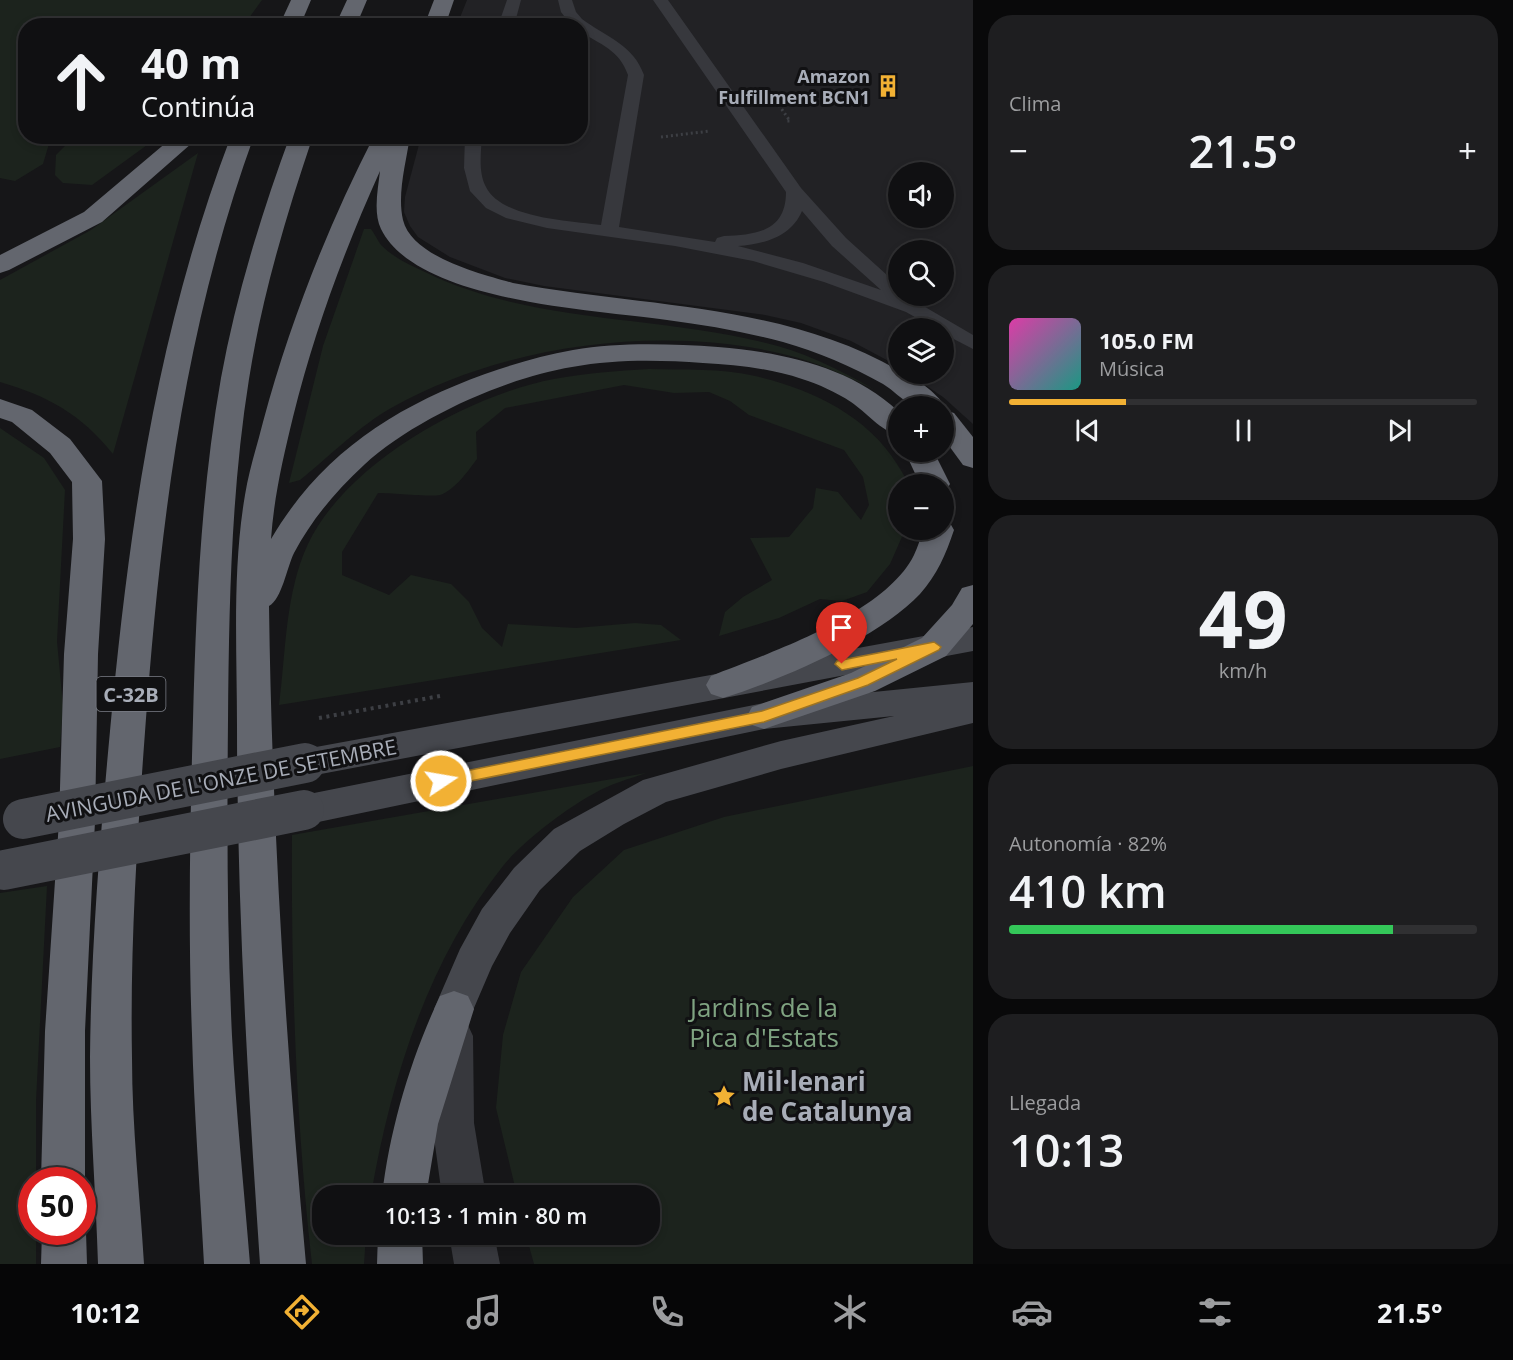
<!DOCTYPE html>
<html lang="es">
<meta charset="utf-8">
<style>
:root{--surface:#101012;--page:#1e1e20;--text:#f1f3f6;--muted:#9c9d9f;--line:#303032;--accent:#f2b134}
body{margin:0;font-family:"Open Sans",sans-serif;background:var(--page);color:var(--text);height:100vh;display:flex;flex-direction:column;font-size:22px;white-space:nowrap}
*{box-sizing:border-box;margin:0}
p{font-size:20px;color:var(--muted)}
.icon{flex:none;width:33px;height:33px;fill:none;stroke:currentColor;stroke-width:2;stroke-linecap:round;stroke-linejoin:round}
.map{position:relative;flex:1;overflow:hidden}
.drawer{display:flex;flex-direction:column;gap:15px;padding:15px;background:#09090a;width:540px}
.drawer>*{flex:none}
.hud{position:absolute;left:18px;top:18px;width:570px;height:126px;border-radius:24px;box-shadow:0 3px 9px #0003,0 0 0 2px var(--line);background:#101012;color:var(--text);overflow:hidden}
.tools{position:absolute;left:888px;top:162px;display:grid;gap:12px}
.tools a{display:grid;place-items:center;width:66px;height:66px;border-radius:50%;background:var(--surface);box-shadow:0 3px 9px #0003,0 0 0 2px var(--line);font-size:30px}
.speed{position:absolute;left:18px;top:1167px;display:flex;gap:12px;font-size:30px;font-weight:700;text-align:center}
.speed>*{display:grid;place-content:center;width:78px;height:78px;border-radius:50%;background:var(--surface);box-shadow:0 3px 9px #0003,0 0 0 2px var(--line);line-height:1}
.speed .limit{border:9px solid #d22;background:#fff;color:#111}
.pin{position:absolute;display:grid;place-items:center;width:51px;height:51px;color:#fff;margin:-62px -26px;border-radius:50% 50% 50% 0;rotate:-45deg;box-shadow:0 0 6px #0007}
.pin .icon{rotate:45deg}
.me{position:absolute;width:66px;margin:-33px;rotate:78deg;stroke-linejoin:round;filter:drop-shadow(0 0 4px #0008)}
.turn{display:flex;align-items:center;gap:21px;height:126px;padding:0 24px;font-size:27px}
.turn .icon{width:78px;height:78px;stroke-width:2.5}
.turn b{display:block;font-size:42px;line-height:51px}
.big{font-size:45px;font-weight:600;line-height:1.1}
.drawer .card{flex:1;display:flex;flex-direction:column;justify-content:center;gap:9px;min-width:0;padding:0 21px;border-radius:24px;background:var(--page)}
.drawer .dial{align-items:center;gap:0}
.dial b{font-size:78px;line-height:1}
.song{display:flex;align-items:center;gap:18px}
.cover{width:72px;height:72px;border-radius:9px;background:linear-gradient(135deg,hsl(320 70% 55%),hsl(170 70% 35%))}
.played{height:6px;border-radius:3px;background:linear-gradient(90deg,var(--accent) 25%,var(--line) 25%)}
.keys{display:flex;justify-content:space-around;direction:ltr}
.heat{display:flex;justify-content:space-between;align-items:center;font-size:33px;direction:ltr}
.charge{height:9px;border-radius:4px;background:linear-gradient(90deg,#34c759 82%,var(--line) 0)}
.trip{position:absolute;left:312px;top:1185px;width:348px;height:60px;border-radius:24px;background:var(--surface);box-shadow:0 3px 9px #0003,0 0 0 2px var(--line);font-weight:600;line-height:60px;text-align:center}
.tabs{display:flex;height:96px;justify-content:space-around;align-items:center;background:#060607;color:var(--muted)}
.tabs .icon{width:42px;height:42px}
.tabs .current{color:var(--accent)}
.tabs b{font-size:27px;color:var(--text)}
main{display:flex;flex:1;min-height:0}
.map>svg:first-child{display:block}
.built{fill:#222225;fill-rule:evenodd}
.green{fill:#1c231d}
.lines{fill:none;stroke-linecap:round;stroke-linejoin:round}
.path{stroke:#3d3f44;stroke-width:3;stroke-dasharray:2 3;stroke-linecap:butt}
.lane{fill:#37383d;fill-rule:evenodd}
.street{fill:#37383d;fill-rule:evenodd}
.secondary{fill:#45474d;fill-rule:evenodd}
.highway{fill:#63666e;fill-rule:evenodd}
.path-bridge{stroke:#3d3f44;stroke-width:4;stroke-dasharray:3 4.5;stroke-linecap:butt}
.secondary-bridge{stroke:#45474d;stroke-width:40}
.route{fill:#f2b134;stroke:#9d7322;stroke-width:1.5}
.labels{text-anchor:middle;dominant-baseline:central;stroke-width:6;stroke-linejoin:round;paint-order:stroke}
.far-poi-label{font-size:18px;font-weight:bold;fill:#a8adb8;stroke:#111113;text-anchor:end}
.shield{fill:#111113;stroke:#7b7e86;stroke-width:1.5}
.shield-label{font-size:20px;font-weight:bold;fill:#a8adb8}
.street-label{font-size:21px;fill:#a8adb8;stroke:#111113}
.near-park-label{font-size:26px;fill:#7fa381;stroke:#111113}
.near-poi-label{font-size:26px;font-weight:bold;fill:#a8adb8;stroke:#111113;text-anchor:start}
</style>
<main>
<div class="map">
<svg width="973" height="1264" viewBox="0 0 973 1264">
<rect width="100%" height="100%" fill="#161618"/>
<path class="built" d="M467,0H973V424L943,397L909,374H944V328H898V366L851,341L801,323L765,315L544,286L505,278L450,257L418,237L410,226L404,212L405,197L421,137L580,136V26L457,25ZM898,172H944V218H898ZM898,250H944V296H898Z"/>
<g class="green">
<polygon points="0,0 262,0 244,25 26,26 26,136 51,137 43,164 15,181 0,178"/>
<polygon points="75,136 158,136 158,137 92,185 63,183 55,175 56,155"/>
<path d="M198,153L113,454C81,414 48,396 0,382V280L91,230Z"/>
<path d="M364,229H371C375,234 377,240 381,245C394,258 410,265 427,273C531,323 651,315 762,342C802,351 839,369 875,390C849,377 823,365 795,357C669,323 507,343 393,407C360,425 330,456 300,480L289,483L323,346Z"/>
<path d="M649,369C684,370 722,368 755,376C809,388 867,415 897,464C901,471 906,477 907,484H898V530H905L890,564L867,592L842,601L820,599L779,618L719,636L725,612L743,597L772,580L750,538L789,537L813,508L816,488L838,492L861,520L869,505L863,477L844,450L749,415L730,401L709,392L674,393L624,385L505,408L476,432L477,459C468,471 455,490 440,495C431,497 391,493 378,493L342,552V575L389,595L411,575L451,584L469,602L482,628L502,647L508,624L576,628L635,623L661,625L681,640L279,705C286,652 285,593 308,544C346,463 469,395 554,379C586,373 617,371 649,369Z"/>
<polygon points="0,428 44,458 65,490 57,641 63,706 60,747 0,759"/>
<polygon points="973,766 973,1264 534,1264 526,1235 650,1234 650,1196 517,1195 496,1108 503,1035 521,972 573,897 624,850 724,817"/>
<path d="M646,773C629,779 610,784 595,793C567,808 523,841 503,866C428,960 391,1079 371,1195L322,1196V1234L366,1235L364,1264H312C296,1122 291,978 292,835Z"/>
<polygon points="47,886 36,1101 36,1180 32,1180 32,1232 36,1232 36,1264 0,1264 0,893"/>
</g>
<g class="lines">
<g class="path">
<polyline points="776,101 790,121 786,121"/>
<polyline points="661,137 710,131"/>
</g>
<g class="lane">
<polygon points="507,0 521,0 514,26 498,26"/>
<path d="M558,0H572L576,12L582,19C606,37 633,44 644,75L619,227L715,242L717,238L724,236C757,235 786,231 786,192L653,0H668L801,188L846,238L898,285V296H911L920,304L973,335V349L944,334V328H934L906,312L824,282L753,261L675,246L547,228L506,218L486,208L470,191L464,168L465,136H482C481,153 478,172 486,187C501,218 570,221 601,225L628,75C620,51 601,44 580,32V26L571,25L561,12ZM802,211L832,246L881,290L803,263L738,246C764,244 791,237 802,211Z"/>
</g>
<g class="street">
<polygon points="453,1018 467,1023 473,1036 474,1123 486,1196 442,1196 432,1123 433,1036 439,1023"/>
<polygon points="449,1234 494,1234 500,1264 454,1264"/>
</g>
<g class="secondary">
<polygon points="973,627 973,651 305,777 292,773 287,763 292,753 305,749"/>
<polygon points="973,682 973,723 781,769 666,802 624,824 580,851 540,890 510,933 492,966 468,1022 454,1027 440,1022 434,1009 460,949 482,909 514,868 554,829 643,780 781,741 894,716 764,729 304,825 291,820 286,810 291,800 304,795 764,703"/>
</g>
<g class="highway">
<polygon points="291,0 311,0 300,26 279,26"/>
<polygon points="347,0 367,0 356,26 335,26"/>
<polygon points="434,0 454,0 445,26 424,26"/>
<polygon points="174,136 200,136 102,222 9,270 0,273 0,255 84,212"/>
<path d="M231,136H254C183,331 160,527 145,732C137,840 130,949 132,1058C132,1127 140,1196 144,1264H98C96,1195 90,1126 90,1057C91,949 100,839 110,731C129,526 157,330 231,136Z"/>
<path d="M290,136H313C286,216 262,296 249,379C231,492 229,607 228,721C227,826 227,931 232,1036C236,1112 244,1188 250,1264H204C200,1188 194,1112 192,1035C188,930 190,825 193,720C196,606 201,491 221,378C236,296 261,215 290,136Z"/>
<path d="M374,136H410C406,163 397,194 403,220C412,257 481,274 513,283C642,307 781,303 898,370V374C914,374 937,394 945,406L944,409V406C935,406 920,409 912,405C902,400 893,390 883,384C851,366 818,352 783,342C745,332 706,325 667,320C595,310 417,302 381,229C373,212 378,189 380,171C344,251 314,332 293,417C283,458 274,497 271,539C321,454 394,407 485,374C514,364 543,355 573,350C620,342 670,344 718,347C781,352 850,366 898,411V435C881,431 866,412 851,402C836,392 818,384 802,379C770,368 736,365 703,363C660,360 615,359 572,367C505,378 414,419 364,465C336,491 312,519 294,553C287,567 282,599 269,606C272,826 286,1045 306,1264H260C248,1085 237,906 237,726C237,650 232,571 245,495C249,470 257,446 263,422C290,322 327,228 374,136Z"/>
<polygon points="0,399 32,410 70,439 102,481 105,539 98,654 95,821 85,1031 85,1180 82,1185 82,1180 41,1180 45,1031 59,821 64,654 73,539 72,482 50,453 12,422 0,418"/>
<polygon points="944,410 954,413 973,437 973,468 963,465 944,439"/>
<polygon points="905,452 934,452 950,484 946,491 944,492 944,484 920,484"/>
<path d="M944,521L950,523L954,530C946,554 937,575 920,594C879,638 781,680 723,698L711,694L706,685L711,676C769,653 885,614 914,555C918,547 920,538 924,530H944Z"/>
<polygon points="973,585 973,624 946,656 875,691 764,729 752,725 747,716 752,707 851,673 922,638 952,605 962,588"/>
<path d="M454,991L468,996L474,1009L438,1124L426,1196H382C390,1127 411,1058 440,996Z"/>
<polygon points="82,1223 86,1232 87,1264 41,1264 42,1232 82,1232"/>
<polygon points="378,1234 422,1234 423,1264 377,1264"/>
</g>
<polyline class="path-bridge" points="319,718 440,696"/>
<g class="secondary-bridge">
<polyline points="23,819 305,763"/>
<polyline points="4,870 304,810"/>
</g>
</g>
<polygon class="route" points="934,642 941,647 939,650 868,685 764,722 441,787 436,785 434,781 436,777 441,776 762,711 858,678 897,659 842,670 835,664 837,661"/>
<defs>
<g id="building-bare" transform="scale(1.8)"><path d="M-4-6H4V6H1V3H-1V6H-4ZM-2.5-4.3h1.7v1.8h-1.7ZM.8-4.3h1.7v1.8H.8ZM-2.5-1h1.7V.8h-1.7ZM.8-1h1.7V.8H.8Z" fill="#f2b134" stroke="#111113" stroke-width="2.5" paint-order="stroke"/></g>
<g id="sight-bare" transform="scale(1.8)"><path d="M0-6L1.8-2.2L6-1.7L2.9 1.2L3.7 5.4L0 3.3L-3.7 5.4L-2.9 1.2L-6-1.7L-1.8-2.2Z" fill="#f2b134" stroke="#111113" stroke-width="2.5" paint-order="stroke"/></g>
</defs>
<g fill-rule="evenodd">
<use href="#building-bare" x="888" y="86"/>
<use href="#sight-bare" x="724" y="1096"/>
</g>
<g class="labels">
<g class="far-poi-label">
<text x="870" y="76">Amazon<tspan x="870" dy="21">Fulfillment BCN1</tspan></text>
</g>
<rect class="shield" x="96.5" y="677" width="69" height="34" rx="4.5"/>
<g class="shield-label">
<text x="131" y="694">C-32B</text>
</g>
<g class="street-label">
<text transform="translate(221 780) rotate(-11)">AVINGUDA DE L'ONZE DE SETEMBRE</text>
</g>
<g class="near-park-label">
<text x="764" y="1007">Jardins de la<tspan x="764" dy="30">Pica d'Estats</tspan></text>
</g>
<g class="near-poi-label">
<text x="742" y="1081">Mil·lenari<tspan x="742" dy="30">de Catalunya</tspan></text>
</g>
</g>
</svg>
<div class="tools">
<a><svg class="icon" aria-label="sound" viewBox="0 0 24 24"><path d="M4 9h4l5-4v14l-5-4H4zM17 9q2 3 0 6"/></svg></a>
<a><svg class="icon" aria-label="search" viewBox="0 0 24 24"><circle cx="10" cy="10" r="6"/><path d="M15 15l6 6"/></svg></a>
<a><svg class="icon" aria-label="layers" viewBox="0 0 24 24"><path d="M12 4l9 5-9 5-9-5zM3 14l9 5 9-5"/></svg></a>
<a>+</a>
<a>−</a>
</div>
<div class="speed"><div class="limit">50</div></div>
<div class="pin" style="left:842px;top:664px;background:#d93025"><svg class="icon" aria-label="arrive" viewBox="0 0 24 24"><path d="M6 21V4h12l-3 4 3 4H6"/></svg></div>
<svg class="me" style="left:441px;top:781px" viewBox="-20 -20 40 40"><circle r="17" fill="#f2b134" stroke="#fff" stroke-width="3"/><path d="M0-11L8 9 0 5-8 9z" fill="#fff"/></svg>
<div class="trip">10:13 · 1 min · 80 m</div>
<div class="hud">
<div class="turn"><svg class="icon" aria-label="ahead" viewBox="0 0 24 24"><path d="M12 20V5M6 11l6-6 6 6"/></svg><div><b>40 m</b>Continúa</div></div>
</div>
</div>
<section class="drawer">
<div class="card"><p>Clima</p>
<div class="heat"><a>−</a><b class="big">21.5°</b><a>+</a></div>
</div>
<div class="card">
<div class="song"><i class="cover"></i><div><b>105.0 FM</b><p>Música</p></div></div>
<div class="played"></div>
<div class="keys"><svg class="icon" aria-label="previous" viewBox="0 0 24 24"><path d="M18 5L8 12l10 7zM5 5v14"/></svg><svg class="icon" aria-label="pause" viewBox="0 0 24 24"><path d="M8 5v14M16 5v14"/></svg><svg class="icon" aria-label="next" viewBox="0 0 24 24"><path d="M6 5l10 7-10 7zM19 5v14"/></svg></div>
</div>
<div class="card dial"><b>49</b><p>km/h</p></div>
<div class="card"><p>Autonomía · 82%</p><b class="big">410 km</b><div class="charge"></div></div>
<div class="card"><p>Llegada</p><b class="big">10:13</b></div>
</section>
</main>
<nav class="tabs">
<b>10:12</b>
<svg class="icon current" aria-label="directions" viewBox="0 0 24 24"><path d="M12 3l9 9-9 9-9-9zM9 14v-3h6M13 9l2 2-2 2"/></svg>
<svg class="icon" aria-label="music" viewBox="0 0 24 24"><path d="M9 18V5l10-2v13"/><circle cx="6" cy="18" r="3"/><circle cx="16" cy="16" r="3"/></svg>
<svg class="icon" aria-label="phone" viewBox="0 0 24 24"><path d="M5 4h4l2 5-3 2q2 4 5 5l2-3 5 2v4C11 20 4 13 5 4z"/></svg>
<svg class="icon" aria-label="climate" viewBox="0 0 24 24"><path d="M12 3v18M4 7l16 10M4 17L20 7"/></svg>
<svg class="icon" aria-label="car" viewBox="0 0 24 24"><path d="M5 17H2v-5l4-1 3-4h7l3 4 3 1v5h-3M9 17h6M6 11h13"/><circle cx="7" cy="17" r="2"/><circle cx="17" cy="17" r="2"/></svg>
<svg class="icon" aria-label="filters" viewBox="0 0 24 24"><path d="M4 7h16M4 17h16"/><circle cx="9" cy="7" r="2"/><circle cx="15" cy="17" r="2"/></svg>
<b>21.5°</b>
</nav>
